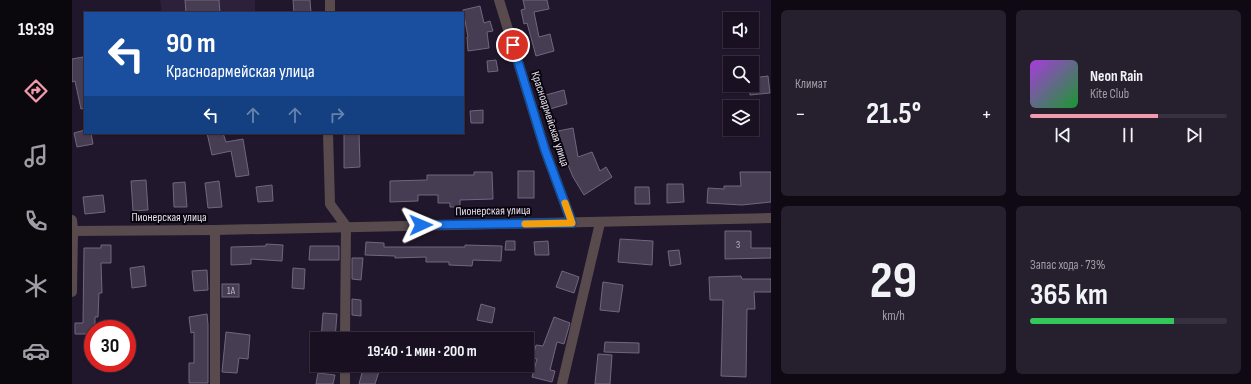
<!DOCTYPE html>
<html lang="ru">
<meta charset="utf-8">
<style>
:root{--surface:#191121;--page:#261f2e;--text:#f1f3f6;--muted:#9f9da5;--line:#37313f;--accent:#f29aad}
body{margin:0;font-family:"Sofia Sans Condensed",sans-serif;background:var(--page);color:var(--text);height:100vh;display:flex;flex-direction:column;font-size:15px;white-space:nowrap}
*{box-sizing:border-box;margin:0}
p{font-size:13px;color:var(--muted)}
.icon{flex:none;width:22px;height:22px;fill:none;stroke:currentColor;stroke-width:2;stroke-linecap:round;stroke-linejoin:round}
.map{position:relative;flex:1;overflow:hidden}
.drawer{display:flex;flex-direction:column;gap:10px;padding:10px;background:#0e0912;width:480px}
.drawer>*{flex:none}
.top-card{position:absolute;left:12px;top:12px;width:380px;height:122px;border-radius:0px;box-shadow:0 1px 3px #0004,0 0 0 1px var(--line);background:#1a4fa0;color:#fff;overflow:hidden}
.controls{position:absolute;left:651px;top:12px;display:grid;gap:8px}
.controls a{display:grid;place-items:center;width:36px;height:36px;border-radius:0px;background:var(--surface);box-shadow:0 1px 3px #0004,0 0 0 1px var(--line);font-size:20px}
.speed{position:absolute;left:12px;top:320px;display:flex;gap:8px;font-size:20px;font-weight:700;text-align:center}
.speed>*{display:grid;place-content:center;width:52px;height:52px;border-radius:50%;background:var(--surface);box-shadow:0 1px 3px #0004,0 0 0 1px var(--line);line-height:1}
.speed .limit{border:6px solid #d22;background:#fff;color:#111}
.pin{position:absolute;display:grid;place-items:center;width:34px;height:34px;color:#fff;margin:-17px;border:2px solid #fff;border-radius:50%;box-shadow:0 1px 4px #0007}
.me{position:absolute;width:44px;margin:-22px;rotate:89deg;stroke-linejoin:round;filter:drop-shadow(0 0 3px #0008)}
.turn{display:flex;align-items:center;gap:14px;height:84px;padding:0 16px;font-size:18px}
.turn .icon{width:52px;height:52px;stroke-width:2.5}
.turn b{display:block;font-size:28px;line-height:34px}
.lanes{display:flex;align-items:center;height:38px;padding:0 16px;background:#0003;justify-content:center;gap:20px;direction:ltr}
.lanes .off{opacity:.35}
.big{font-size:30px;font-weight:700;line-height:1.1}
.drawer .widget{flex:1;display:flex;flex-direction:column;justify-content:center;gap:6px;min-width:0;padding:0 14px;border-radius:6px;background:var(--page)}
.drawer .dial{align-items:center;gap:0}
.dial b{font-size:52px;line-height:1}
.song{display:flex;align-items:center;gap:12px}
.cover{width:48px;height:48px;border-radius:6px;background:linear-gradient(135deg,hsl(280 70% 55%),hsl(130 70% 35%))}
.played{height:4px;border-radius:2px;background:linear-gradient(90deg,var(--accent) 65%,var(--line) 65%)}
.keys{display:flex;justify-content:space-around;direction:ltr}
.heat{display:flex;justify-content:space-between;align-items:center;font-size:22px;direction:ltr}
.charge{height:6px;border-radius:3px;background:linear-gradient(90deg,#34c759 73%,var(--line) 0)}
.drawer .tiles{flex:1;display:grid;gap:10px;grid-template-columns:repeat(2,1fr)}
.trip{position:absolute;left:238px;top:332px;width:224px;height:40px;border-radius:0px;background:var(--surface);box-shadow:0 1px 3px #0004,0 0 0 1px var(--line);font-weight:700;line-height:40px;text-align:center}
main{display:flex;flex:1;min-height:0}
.dock{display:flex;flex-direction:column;width:72px;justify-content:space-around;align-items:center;background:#0a070d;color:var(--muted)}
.dock .icon{width:28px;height:28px}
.dock .current{color:var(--accent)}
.dock b{font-size:18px;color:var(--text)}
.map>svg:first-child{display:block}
.built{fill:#2d203a}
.building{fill:#473d53;stroke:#71667e}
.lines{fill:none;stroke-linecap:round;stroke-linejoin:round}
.street{stroke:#594b4d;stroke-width:10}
.route-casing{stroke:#114b97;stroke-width:10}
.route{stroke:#1a73e8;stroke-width:7}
.slow{stroke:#f59e0b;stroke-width:7}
.labels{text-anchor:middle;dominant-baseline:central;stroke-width:4;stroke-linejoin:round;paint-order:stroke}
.number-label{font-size:10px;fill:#beb6c6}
.street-label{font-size:12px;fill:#e5dfed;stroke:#09050d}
</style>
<main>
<nav class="dock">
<b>19:39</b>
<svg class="icon current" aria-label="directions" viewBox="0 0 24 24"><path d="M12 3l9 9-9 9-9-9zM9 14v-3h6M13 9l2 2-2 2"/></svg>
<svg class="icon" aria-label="music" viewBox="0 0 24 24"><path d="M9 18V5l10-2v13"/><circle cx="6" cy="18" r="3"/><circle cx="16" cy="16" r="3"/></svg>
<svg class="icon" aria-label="phone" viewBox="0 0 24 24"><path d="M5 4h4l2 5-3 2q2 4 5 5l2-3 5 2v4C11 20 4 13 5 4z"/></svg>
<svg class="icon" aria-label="climate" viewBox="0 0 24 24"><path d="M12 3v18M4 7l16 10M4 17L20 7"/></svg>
<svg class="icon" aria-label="car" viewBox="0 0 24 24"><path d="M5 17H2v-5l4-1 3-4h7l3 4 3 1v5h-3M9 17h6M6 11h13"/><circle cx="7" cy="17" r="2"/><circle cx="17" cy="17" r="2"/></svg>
</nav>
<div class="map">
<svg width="699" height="384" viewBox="0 0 699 384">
<rect width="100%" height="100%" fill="#21172c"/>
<polygon class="built" points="88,0 183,0 183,13 90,13"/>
<g class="building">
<polygon points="113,0 147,0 148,13 114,13"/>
<polygon points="221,0 238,0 239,13 222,13"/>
<polygon points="451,0 475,0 477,9 462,12 467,37 478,34 482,51 464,56 455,23 452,24 449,10 453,9"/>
<polygon points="408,6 412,23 418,21 421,31 415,32 417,48 396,51 395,37 396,37 391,10"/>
<polygon points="11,57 13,70 13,108 9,109 3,81 0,82 0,59"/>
<polygon points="424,60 426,71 416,72 415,61"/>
<polygon points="696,76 698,93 678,95 677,85 680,85 680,78"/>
<polygon points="492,90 495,104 478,109 474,95"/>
<polygon points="411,110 411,123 399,123 398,111"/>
<polygon points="501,128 506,157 520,152 528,171 534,167 540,177 512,195 501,177 489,148 486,131"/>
<polygon points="13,130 13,133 19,133 21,144 5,147 2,133"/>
<polygon points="135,133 151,133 154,142 171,139 177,175 164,177 159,151 140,155"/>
<polygon points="272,133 287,133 288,167 272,168"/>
<rect x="446" y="171" width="16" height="27"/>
<polygon points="402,172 420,172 421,199 388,200 388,207 378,207 378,203 366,203 366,195 346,195 346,201 318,202 318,181 355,180 355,175 402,175"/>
<polygon points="668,172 699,172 699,202 670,205 635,203 636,188 652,189 652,186 669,186"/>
<polygon points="74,180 76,210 61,211 59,181"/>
<polygon points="147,181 150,207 136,208 133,183"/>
<polygon points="113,182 115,207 102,207 101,183"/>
<polygon points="595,184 611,184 612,202 595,203"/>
<polygon points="200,185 201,201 186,202 184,187"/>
<polygon points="563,187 577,187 578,204 563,204"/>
<polygon points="31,195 33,212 13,214 11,197"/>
<polygon points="653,231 679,231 679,248 699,248 699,258 653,259"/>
<polygon points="548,239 581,241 580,265 546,262"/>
<polygon points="434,241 443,241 443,250 433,250"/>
<polygon points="476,241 477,255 463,255 462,242"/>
<polygon points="294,242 312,243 312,247 393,247 393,245 430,246 429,261 401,260 400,266 377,265 377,262 354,262 354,257 323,258 323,256 293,255"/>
<polygon points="194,244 211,245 210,261 179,259 179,264 159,265 159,247 194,246"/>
<polygon points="29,245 39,245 39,263 29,263 30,293 27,293 26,317 23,317 23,329 21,329 21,334 3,334 3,323 11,323 12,248 29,248"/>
<polygon points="238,246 267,246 267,260 237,260"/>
<polygon points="607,250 609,264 598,266 596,251"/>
<polygon points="280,258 291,258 289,280 280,279"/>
<polygon points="72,266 74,286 60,288 58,268"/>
<polygon points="221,268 233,269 232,289 220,288"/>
<polygon points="135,270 136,290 122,291 120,271"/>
<polygon points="490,271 507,277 502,293 484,287"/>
<polygon points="669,276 670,279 699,279 699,292 682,292 683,309 675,309 674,377 649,376 651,300 638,300 637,277"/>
<polygon points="531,282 551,285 547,312 528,310"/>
<rect x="150" y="284" width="17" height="13"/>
<polygon points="280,299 289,300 289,316 280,315"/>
<polygon points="409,304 423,308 420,323 405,320"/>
<polygon points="251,313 265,314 263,339 249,339"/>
<polygon points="135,314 136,325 136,383 117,383 117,363 122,363 122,332 119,333 117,317"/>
<polygon points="482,317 498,323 492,344 485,342 478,370 483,371 480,382 460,377 465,359 461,358 464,345 471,346"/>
<polygon points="154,332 178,335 176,359 167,358 165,373 150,372"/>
<polygon points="533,342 567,343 567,353 532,352"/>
<polygon points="526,354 540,355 538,384 523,384"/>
<polygon points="292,365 309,365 303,384 287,384"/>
<polygon points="246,373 263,375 261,384 244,384"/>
</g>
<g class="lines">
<g class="street">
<polyline points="427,0 473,150 500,223"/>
<polyline points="258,13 258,0"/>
<polyline points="256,133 258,204 274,226 273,339"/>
<polyline points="0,220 1,230 0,292"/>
<polyline points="0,231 143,230 699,218"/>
<polyline points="143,384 143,230"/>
<polyline points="273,384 273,365"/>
<polyline points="490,384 528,223"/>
</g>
</g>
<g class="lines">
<g class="route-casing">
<polyline id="route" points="349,225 500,223 473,150 441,45"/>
</g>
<use href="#route" class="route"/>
<polyline class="slow" points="453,224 500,223 493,203"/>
</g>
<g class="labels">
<g class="number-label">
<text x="666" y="245">3</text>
<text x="159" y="291">1А</text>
</g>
<g class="street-label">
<text transform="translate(478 119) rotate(72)">Красноармейская улица</text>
<text transform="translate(421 211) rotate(-1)">Пионерская улица</text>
<text x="97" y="217">Пионерская улица</text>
</g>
</g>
</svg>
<div class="controls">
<a><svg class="icon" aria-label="sound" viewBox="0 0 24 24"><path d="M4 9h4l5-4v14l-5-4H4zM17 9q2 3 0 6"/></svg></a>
<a><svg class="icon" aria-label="search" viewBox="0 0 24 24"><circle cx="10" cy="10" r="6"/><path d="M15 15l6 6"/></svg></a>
<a><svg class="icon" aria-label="layers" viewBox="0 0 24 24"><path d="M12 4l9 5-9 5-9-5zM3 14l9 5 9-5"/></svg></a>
</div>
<div class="speed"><div class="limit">30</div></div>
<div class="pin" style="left:441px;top:45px;background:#d93025"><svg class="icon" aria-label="arrive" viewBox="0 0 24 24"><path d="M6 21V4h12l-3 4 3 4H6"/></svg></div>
<svg class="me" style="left:349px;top:225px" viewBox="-20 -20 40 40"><path d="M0-17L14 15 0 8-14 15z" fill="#1a73e8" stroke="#fff" stroke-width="4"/></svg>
<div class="trip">19:40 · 1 мин · 200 m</div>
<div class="top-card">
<div class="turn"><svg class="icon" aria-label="left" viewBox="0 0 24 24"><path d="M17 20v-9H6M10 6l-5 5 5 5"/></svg><div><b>90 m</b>Красноармейская улица</div></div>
<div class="lanes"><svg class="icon" aria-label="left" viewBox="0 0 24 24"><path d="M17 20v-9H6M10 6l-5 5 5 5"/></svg><svg class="icon off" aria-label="ahead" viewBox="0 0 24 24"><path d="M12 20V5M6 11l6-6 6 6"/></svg><svg class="icon off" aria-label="ahead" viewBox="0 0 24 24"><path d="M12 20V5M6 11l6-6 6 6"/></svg><svg class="icon off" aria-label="right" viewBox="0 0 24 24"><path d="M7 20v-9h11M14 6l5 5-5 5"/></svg></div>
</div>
</div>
<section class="drawer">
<div class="tiles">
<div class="widget"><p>Климат</p>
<div class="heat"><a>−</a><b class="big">21.5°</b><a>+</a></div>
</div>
<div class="widget">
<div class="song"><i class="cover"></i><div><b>Neon Rain</b><p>Kite Club</p></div></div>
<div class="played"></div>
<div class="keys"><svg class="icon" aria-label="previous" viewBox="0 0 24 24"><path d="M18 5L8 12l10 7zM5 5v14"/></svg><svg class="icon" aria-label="pause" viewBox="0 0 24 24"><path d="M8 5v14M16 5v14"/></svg><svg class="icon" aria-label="next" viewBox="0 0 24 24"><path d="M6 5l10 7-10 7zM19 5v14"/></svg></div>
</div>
<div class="widget dial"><b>29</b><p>km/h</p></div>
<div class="widget"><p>Запас хода · 73%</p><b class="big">365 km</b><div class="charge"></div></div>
</div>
</section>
</main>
